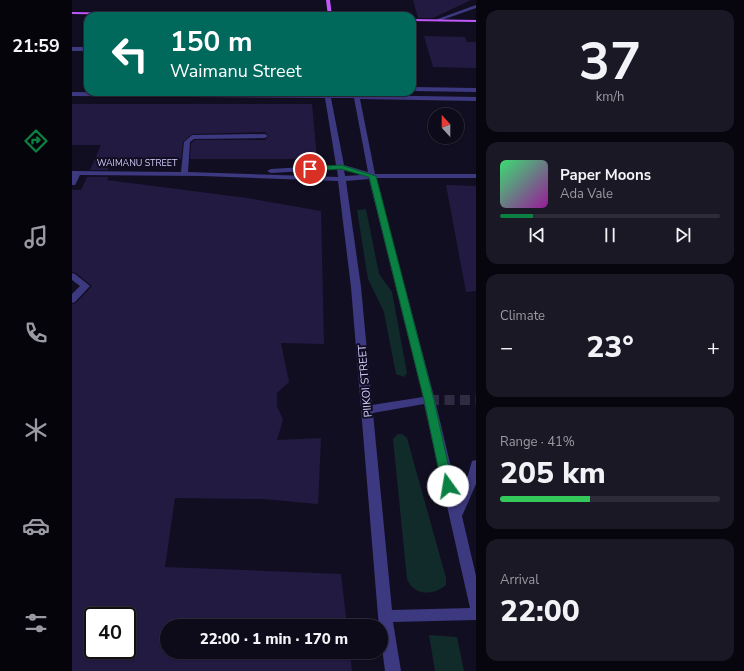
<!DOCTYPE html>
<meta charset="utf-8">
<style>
:root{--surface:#0d0a19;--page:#1b1826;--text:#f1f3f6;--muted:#9a9aa2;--line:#2d2b38;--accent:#0b8043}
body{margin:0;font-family:"Nunito Sans",sans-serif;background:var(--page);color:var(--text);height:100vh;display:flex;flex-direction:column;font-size:15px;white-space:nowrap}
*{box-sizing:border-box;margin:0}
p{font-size:13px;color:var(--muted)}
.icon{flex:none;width:22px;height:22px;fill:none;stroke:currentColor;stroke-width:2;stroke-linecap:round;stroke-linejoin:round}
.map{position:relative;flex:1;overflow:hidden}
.panel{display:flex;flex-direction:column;gap:10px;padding:10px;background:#07060e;width:268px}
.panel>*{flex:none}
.hud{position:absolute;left:12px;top:12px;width:332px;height:84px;border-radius:12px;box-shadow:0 1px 3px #0004,0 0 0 1px var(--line);background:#00695c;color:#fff;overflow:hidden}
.needle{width:26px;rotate:339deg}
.fabs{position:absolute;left:356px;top:108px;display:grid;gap:8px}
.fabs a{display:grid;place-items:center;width:36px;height:36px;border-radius:50%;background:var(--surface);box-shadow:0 1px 3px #0004,0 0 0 1px var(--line);font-size:20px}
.speed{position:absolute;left:12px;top:607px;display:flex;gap:8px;font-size:20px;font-weight:700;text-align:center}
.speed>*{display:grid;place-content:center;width:52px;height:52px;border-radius:50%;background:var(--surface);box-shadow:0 1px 3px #0004,0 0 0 1px var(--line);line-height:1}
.speed .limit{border:2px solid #111;border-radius:6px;background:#fff;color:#111}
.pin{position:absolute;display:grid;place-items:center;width:34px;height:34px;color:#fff;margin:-17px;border:2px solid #fff;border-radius:50%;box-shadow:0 1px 4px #0007}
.me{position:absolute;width:44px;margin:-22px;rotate:347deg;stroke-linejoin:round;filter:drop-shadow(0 0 3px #0008)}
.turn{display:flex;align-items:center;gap:14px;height:84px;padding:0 20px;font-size:18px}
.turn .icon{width:52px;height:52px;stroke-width:2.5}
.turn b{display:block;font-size:28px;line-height:34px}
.big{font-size:30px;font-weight:800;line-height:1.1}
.panel .tile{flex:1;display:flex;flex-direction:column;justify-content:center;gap:6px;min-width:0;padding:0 14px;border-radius:12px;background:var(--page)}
.panel .dial{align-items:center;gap:0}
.dial b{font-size:52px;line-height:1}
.song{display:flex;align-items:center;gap:12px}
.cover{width:48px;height:48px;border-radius:6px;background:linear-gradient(135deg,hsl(140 70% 55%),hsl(300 70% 35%))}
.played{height:4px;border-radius:2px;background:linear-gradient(90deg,var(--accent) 15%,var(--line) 15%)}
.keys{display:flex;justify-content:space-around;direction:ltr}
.heat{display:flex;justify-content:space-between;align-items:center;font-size:22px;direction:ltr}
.charge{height:6px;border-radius:3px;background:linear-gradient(90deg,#34c759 41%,var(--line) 0)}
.trip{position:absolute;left:88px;top:619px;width:228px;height:40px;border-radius:20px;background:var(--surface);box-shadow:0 1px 3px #0004,0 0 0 1px var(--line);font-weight:800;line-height:40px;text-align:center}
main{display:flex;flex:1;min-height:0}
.tab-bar{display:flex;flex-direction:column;width:72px;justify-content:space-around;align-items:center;background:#05040a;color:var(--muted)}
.tab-bar .icon{width:28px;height:28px}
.tab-bar .active{color:var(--accent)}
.tab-bar b{font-size:18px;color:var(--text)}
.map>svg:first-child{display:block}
.green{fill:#112b2b}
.building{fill:#231a42;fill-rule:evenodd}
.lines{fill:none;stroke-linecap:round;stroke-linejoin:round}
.minor-tunnel{stroke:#2e2b42;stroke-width:10;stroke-dasharray:10 5.5;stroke-linecap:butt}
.minor{fill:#3d3980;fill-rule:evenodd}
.major{fill:#c058fc;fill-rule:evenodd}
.route{fill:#0b8043;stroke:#07532c}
.labels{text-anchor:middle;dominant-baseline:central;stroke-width:4;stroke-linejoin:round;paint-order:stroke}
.far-street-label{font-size:9px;fill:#d5cffe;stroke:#110e21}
.street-label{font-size:11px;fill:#d5cffe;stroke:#110e21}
</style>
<main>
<nav class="tab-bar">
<b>21:59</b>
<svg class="icon active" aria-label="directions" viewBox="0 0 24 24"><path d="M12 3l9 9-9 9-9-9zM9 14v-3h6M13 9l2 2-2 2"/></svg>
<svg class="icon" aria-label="music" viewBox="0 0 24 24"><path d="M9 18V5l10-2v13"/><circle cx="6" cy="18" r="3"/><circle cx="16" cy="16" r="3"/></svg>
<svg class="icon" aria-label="phone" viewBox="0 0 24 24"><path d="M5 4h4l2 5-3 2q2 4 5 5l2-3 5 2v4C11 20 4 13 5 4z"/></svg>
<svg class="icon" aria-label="climate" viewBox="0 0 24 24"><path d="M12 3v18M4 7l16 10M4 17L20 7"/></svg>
<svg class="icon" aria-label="car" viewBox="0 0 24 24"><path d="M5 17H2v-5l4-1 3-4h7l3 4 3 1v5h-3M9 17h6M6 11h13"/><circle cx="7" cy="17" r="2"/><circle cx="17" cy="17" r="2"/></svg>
<svg class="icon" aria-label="filters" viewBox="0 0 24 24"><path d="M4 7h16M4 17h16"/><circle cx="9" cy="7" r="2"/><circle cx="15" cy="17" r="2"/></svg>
</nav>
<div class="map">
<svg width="404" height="671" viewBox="0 0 404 671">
<rect width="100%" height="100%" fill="#110e21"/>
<g class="green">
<polygon points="294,209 307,274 320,292 335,373 332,377 324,374 312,312 296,279 285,210"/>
<path d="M326,434H330L335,438L374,578V585C361,596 342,596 335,579L321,439Z"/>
<polygon points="357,635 385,637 392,671 363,671"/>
</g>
<g class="building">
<polygon points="341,0 399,0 361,18 346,18"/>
<polygon points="352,36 393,37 395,42 404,42 404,68 361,67"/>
<polygon points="0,104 240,104 245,159 118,159 119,143 123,140 193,140 197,136 193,132 120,134 111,142 109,159 37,159 36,170 18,170 29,145 0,145"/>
<path d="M15,177H36L35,180L175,198L249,211L252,344L209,343L217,382L205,393V406L211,420L205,440L249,438L246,504L191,499L103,498L93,567L269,574L275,626H95V652H278L280,671H0V304L4,303L20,286L4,273L0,272V190H9ZM21,616H55V650H21Z"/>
<polygon points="374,185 404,186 404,291 394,292"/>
</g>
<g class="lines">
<polyline class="minor-tunnel" points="357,400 404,400"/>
<g class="minor">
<polygon points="404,5 404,8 367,21 363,20"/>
<rect x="0" y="47" width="16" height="4"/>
<polygon points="340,87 404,88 404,92 340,91"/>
<path d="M0,92L252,94V92H258L259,94L281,95V92H287L288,95L404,97V101L288,99L303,174H404V178H304L363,400L386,497L396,475L400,461L404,460V484L390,516L404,576V620L321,622L329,671H313L309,640V626H307L306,616L279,287L266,181L130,176L8,175L3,185H0V171L109,172L112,142L120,135L193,134L196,136L193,138L122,139L118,142L116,172L266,177L265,169L199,173L195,171L199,169L264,165L253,98L0,96ZM259,98H282L296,172L272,165ZM272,170L289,175L273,176ZM297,179L351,397L300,405L289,287L274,181ZM352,404L398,608L320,610L301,413Z"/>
<polygon points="0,273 3,274 18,286 3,302 0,303 0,294 8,286 0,280"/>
</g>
<g class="major">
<polygon points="254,0 258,0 260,16 256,16"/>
<polygon points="0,12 159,15 161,16 0,14"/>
<polygon points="340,19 404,20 404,22 340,21"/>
</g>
</g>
<polygon class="route" points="269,165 304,176 362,400 381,486 380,489 376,491 372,489 370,486 352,400 297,177 269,169 238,171 235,169 238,167"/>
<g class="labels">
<g class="far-street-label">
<text x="65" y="163">WAIMANU STREET</text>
</g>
<g class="street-label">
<text transform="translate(293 381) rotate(-95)">PIIKOI STREET</text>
</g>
</g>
</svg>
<div class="fabs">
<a><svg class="needle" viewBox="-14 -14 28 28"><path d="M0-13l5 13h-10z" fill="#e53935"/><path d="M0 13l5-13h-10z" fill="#9a9aa2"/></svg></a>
</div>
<div class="speed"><div class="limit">40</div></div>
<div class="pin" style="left:238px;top:169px;background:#d93025"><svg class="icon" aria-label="arrive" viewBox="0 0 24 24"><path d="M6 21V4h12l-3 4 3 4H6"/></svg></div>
<svg class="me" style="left:376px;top:486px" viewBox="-20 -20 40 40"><circle r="19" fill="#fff"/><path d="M0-13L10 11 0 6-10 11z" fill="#0b8043"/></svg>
<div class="trip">22:00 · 1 min · 170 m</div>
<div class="hud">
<div class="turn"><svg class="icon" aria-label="left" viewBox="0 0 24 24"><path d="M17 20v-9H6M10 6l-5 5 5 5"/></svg><div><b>150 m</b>Waimanu Street</div></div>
</div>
</div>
<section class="panel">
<div class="tile dial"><b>37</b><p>km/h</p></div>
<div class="tile">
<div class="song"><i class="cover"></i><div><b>Paper Moons</b><p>Ada Vale</p></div></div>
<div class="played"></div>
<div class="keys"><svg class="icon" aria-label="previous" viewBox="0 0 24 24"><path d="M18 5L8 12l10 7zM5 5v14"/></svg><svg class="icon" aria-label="pause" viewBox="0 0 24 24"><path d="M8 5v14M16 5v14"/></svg><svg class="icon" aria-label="next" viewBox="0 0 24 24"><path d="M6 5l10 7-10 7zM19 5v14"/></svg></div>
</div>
<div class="tile"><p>Climate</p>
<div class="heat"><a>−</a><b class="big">23°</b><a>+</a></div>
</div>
<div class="tile"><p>Range · 41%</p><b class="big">205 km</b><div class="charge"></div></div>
<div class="tile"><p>Arrival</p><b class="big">22:00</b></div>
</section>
</main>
